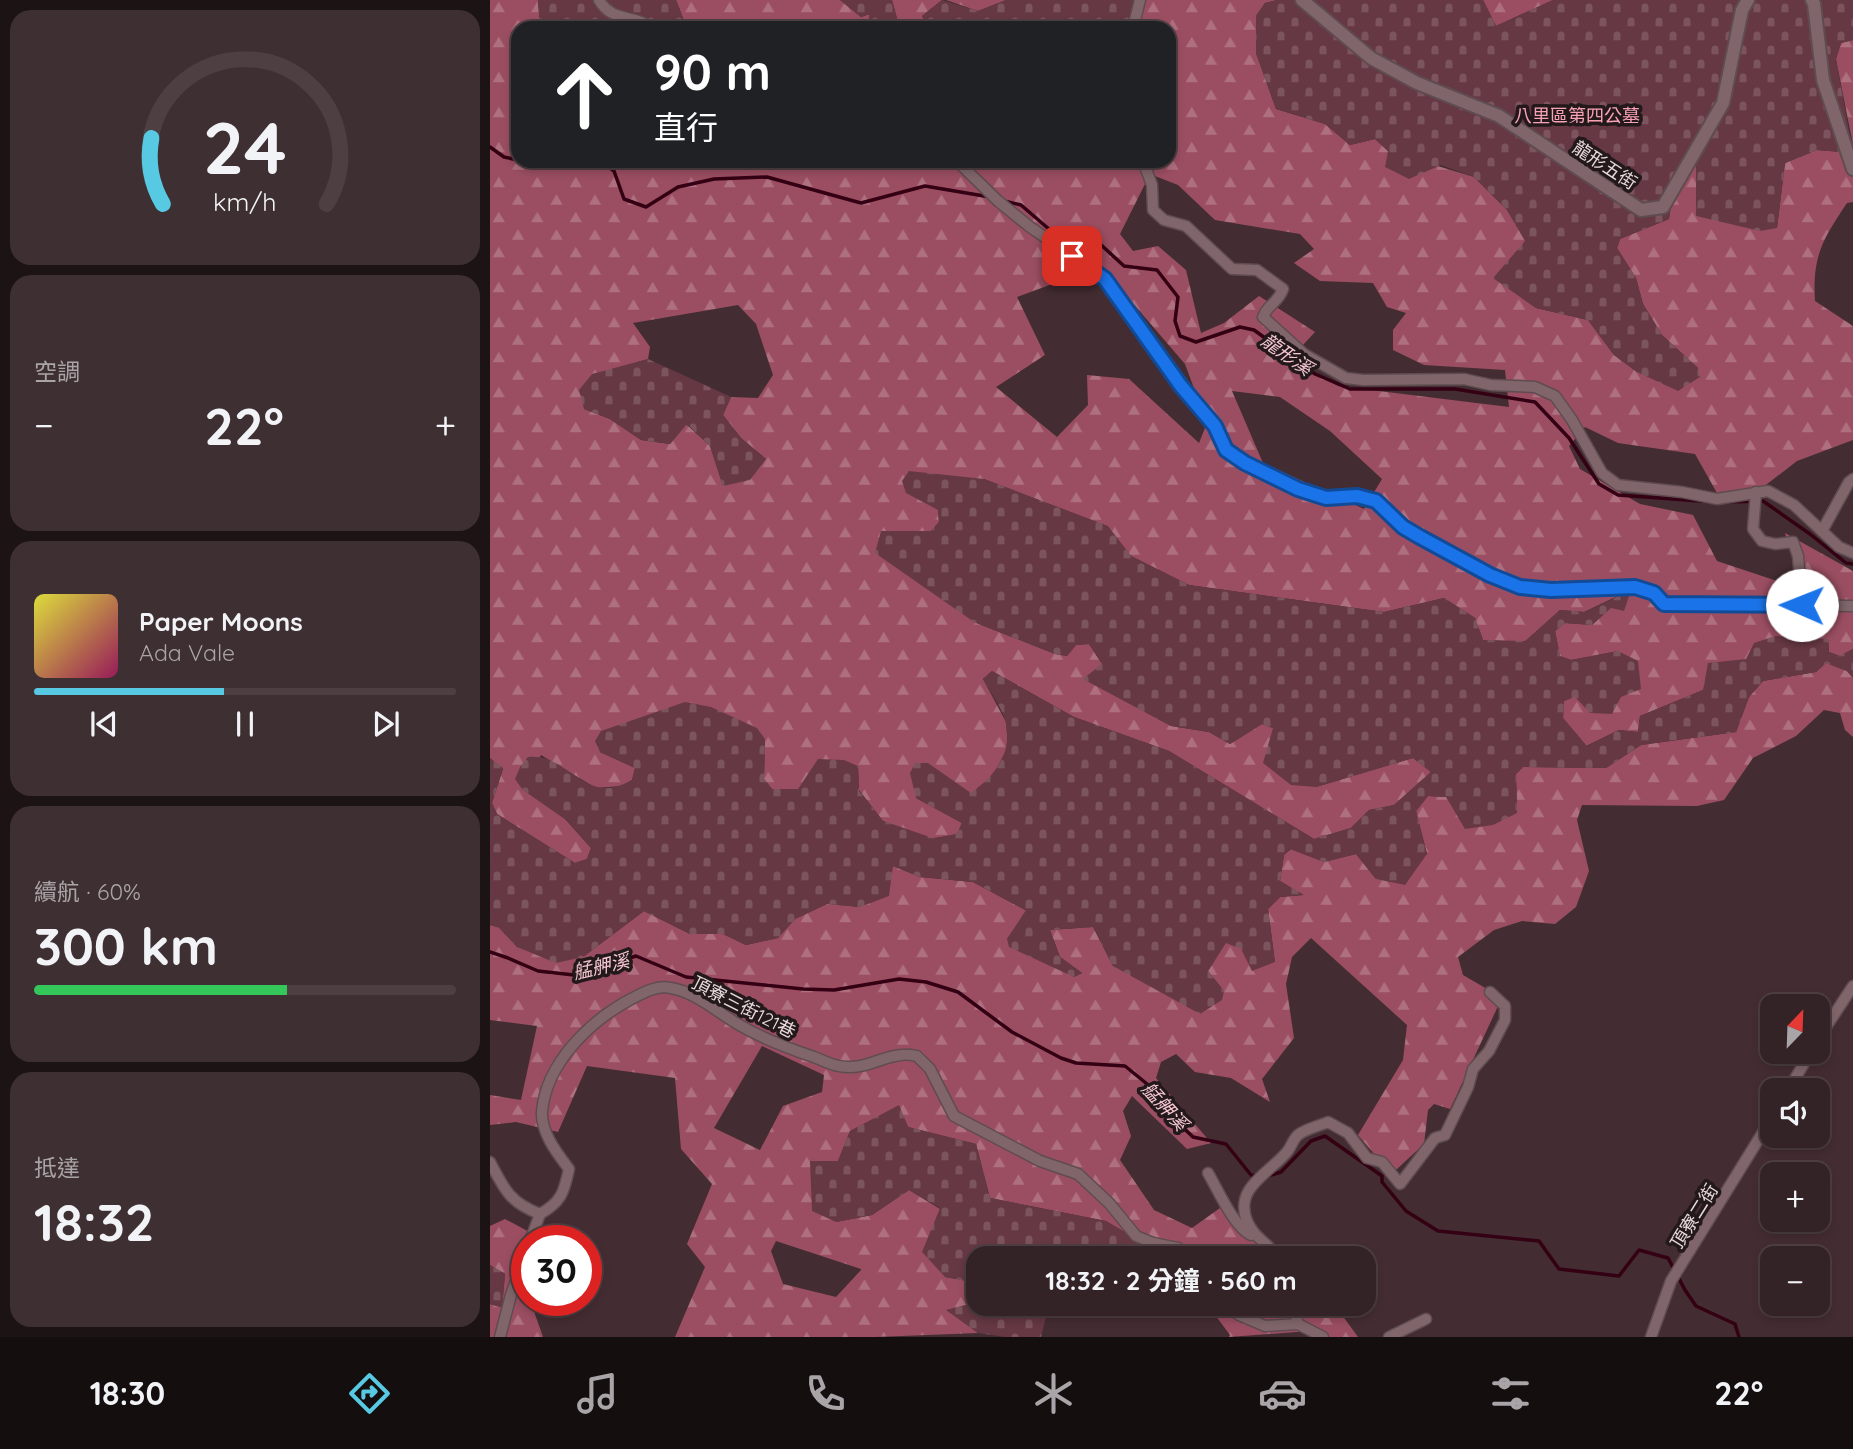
<!DOCTYPE html>
<html lang="zh-TW">
<meta charset="utf-8">
<style>
:root{--surface:#332226;--page:#3e2f32;--text:#f1f3f6;--muted:#a9a4a7;--line:#4e3f43;--accent:#57c9e2}
body{margin:0;font-family:Quicksand,"Noto Sans TC",sans-serif;background:var(--page);color:var(--text);height:100vh;display:flex;flex-direction:column;font-size:26px;white-space:nowrap}
*{box-sizing:border-box;margin:0}
p{font-size:23px;color:var(--muted)}
.icon{flex:none;width:38px;height:38px;fill:none;stroke:currentColor;stroke-width:2;stroke-linecap:round;stroke-linejoin:round}
.map{position:relative;flex:1;overflow:hidden}
.sheet{display:flex;flex-direction:column;gap:10px;padding:10px;background:#1c1315;width:490px}
.sheet>*{flex:none}
.guide{position:absolute;left:21px;top:21px;width:665px;height:147px;border-radius:21px;box-shadow:0 4px 10px #0003,0 0 0 2px var(--line);background:#202124;color:#fff;overflow:hidden}
.needle{width:46px;rotate:23deg}
.controls{position:absolute;left:1270px;top:994px;display:grid;gap:14px}
.controls a{display:grid;place-items:center;width:70px;height:70px;border-radius:14px;background:var(--surface);box-shadow:0 4px 10px #0003,0 0 0 2px var(--line);font-size:35px}
.speed{position:absolute;left:21px;top:1225px;display:flex;gap:14px;font-size:35px;font-weight:700;text-align:center}
.speed>*{display:grid;place-content:center;width:91px;height:91px;border-radius:50%;background:var(--surface);box-shadow:0 4px 10px #0003,0 0 0 2px var(--line);line-height:1}
.speed .limit{border:10px solid #d22;background:#fff;color:#111}
.pin{position:absolute;display:grid;place-items:center;width:60px;height:60px;color:#fff;margin:-30px;border-radius:14px;box-shadow:0 4px 10px #0006}
.me{position:absolute;width:77px;margin:-38px;rotate:271deg;stroke-linejoin:round;filter:drop-shadow(0 0 5px #0008)}
.turn{display:flex;align-items:center;gap:24px;height:147px;padding:0 28px;font-size:32px}
.turn .icon{width:91px;height:91px;stroke-width:2.5}
.turn b{display:block;font-size:49px;line-height:60px}
.big{font-size:52px;font-weight:700;line-height:1.1}
.sheet .card{flex:1;display:flex;flex-direction:column;justify-content:center;gap:10px;min-width:0;padding:0 24px;border-radius:21px;background:var(--page)}
.sheet .dial{align-items:center;gap:0}
.dial svg{height:182px;overflow:visible;fill:none;stroke:var(--line);stroke-width:7;stroke-linecap:round;text-anchor:middle}
.dial text{fill:var(--text);stroke:none}
.song{display:flex;align-items:center;gap:21px}
.cover{width:84px;height:84px;border-radius:10px;background:linear-gradient(135deg,hsl(60 70% 55%),hsl(330 70% 35%))}
.played{height:7px;border-radius:4px;background:linear-gradient(90deg,var(--accent) 45%,var(--line) 45%)}
.keys{display:flex;justify-content:space-around;direction:ltr}
.heat{display:flex;justify-content:space-between;align-items:center;font-size:38px;direction:ltr}
.charge{height:10px;border-radius:5px;background:linear-gradient(90deg,#34c759 60%,var(--line) 0)}
.trip{position:absolute;left:476px;top:1246px;width:410px;height:70px;border-radius:21px;background:var(--surface);box-shadow:0 4px 10px #0003,0 0 0 2px var(--line);font-weight:700;line-height:70px;text-align:center}
.menu{display:flex;height:112px;justify-content:space-around;align-items:center;background:#140e0f;color:var(--muted)}
.menu .icon{width:49px;height:49px}
.menu .selected{color:var(--accent)}
.menu b{font-size:32px;color:var(--text)}
main{display:flex;flex:1;min-height:0}
.map>svg:first-child{display:block}
.forest{fill:url(#forest-firs);fill-rule:evenodd}
.cemetery{fill:url(#cemetery-stones)}
.lines{fill:none;stroke-linecap:round;stroke-linejoin:round}
.stream{stroke:#340013;stroke-width:3.5}
.minor-casing{stroke:#5f4c50;stroke-width:13}
.tertiary-casing{stroke:#5f4c50;stroke-width:16}
.minor{stroke:#80666b;stroke-width:10}
.tertiary{stroke:#80666b;stroke-width:12}
.route-casing{stroke:#114b97;stroke-width:18}
.route{stroke:#1a73e8;stroke-width:12}
.labels{text-anchor:middle;dominant-baseline:central;stroke-width:7;stroke-linejoin:round;paint-order:stroke}
.park-label{font-size:18px;fill:#f9a1b5;stroke:#23191b}
.street-label{font-size:18px;fill:#e9dadc;stroke:#23191b}
.water-label{font-size:19px;font-style:italic;fill:#f6c7d1;stroke:#23191b}
</style>
<main>
<section class="sheet">
<div class="card dial"><svg viewBox="0 0 100 80">
<path d="M14 69A42 42 0 1 1 86 69"/>
<path d="M14 69A42 42 0 0 1 9 40" stroke="#57c9e2"/>
<text x="50" y="56" font-size="32" font-weight="700">24</text>
<text x="50" y="72" font-size="11">km/h</text>
</svg></div>
<div class="card"><p>空調</p>
<div class="heat"><a>−</a><b class="big">22°</b><a>+</a></div>
</div>
<div class="card">
<div class="song"><i class="cover"></i><div><b>Paper Moons</b><p>Ada Vale</p></div></div>
<div class="played"></div>
<div class="keys"><svg class="icon" aria-label="previous" viewBox="0 0 24 24"><path d="M18 5L8 12l10 7zM5 5v14"/></svg><svg class="icon" aria-label="pause" viewBox="0 0 24 24"><path d="M8 5v14M16 5v14"/></svg><svg class="icon" aria-label="next" viewBox="0 0 24 24"><path d="M6 5l10 7-10 7zM19 5v14"/></svg></div>
</div>
<div class="card"><p>續航 · 60%</p><b class="big">300 km</b><div class="charge"></div></div>
<div class="card"><p>抵達</p><b class="big">18:32</b></div>
</section>
<div class="map">
<svg width="1363" height="1337" viewBox="0 0 1363 1337">
<defs>
<pattern id="forest-firs" width="22" height="20" patternUnits="userSpaceOnUse" patternTransform="scale(1.75)"><rect width="22" height="20" fill="#9b4e62"/><path d="M5 1l3.5 6h-7zM16 11l3.5 6h-7z" fill="#ae6f7f"/></pattern>
<pattern id="cemetery-stones" width="16" height="16" patternUnits="userSpaceOnUse" patternTransform="scale(1.75)"><rect width="16" height="16" fill="#663843"/><path d="M2 7V4a2 2 0 0 1 4 0v3zM10 15v-3a2 2 0 0 1 4 0v3z" fill="#7c545e"/></pattern>
</defs>
<rect width="100%" height="100%" fill="#442d32"/>
<g class="forest">
<path d="M0,0H48L50,28H28V161H679V28H640L650,0H787L775,3L766,16V53L786,109L835,124L860,145L885,139L898,151L984,177L1017,210L1036,241L1004,278L1046,308L1098,320L1124,355L1147,372L1208,368L1172,335L1153,304L1146,278L1127,248L1130,239L1179,219L1186,172L1206,156L1287,228L1295,163L1327,150L1363,153V202L1357,203C1333,239 1322,256 1325,301L1363,326V440L1307,461L1272,488L1227,493L1205,454L1128,443L1095,427L1079,446L1090,469L1150,504L1203,515L1227,561L1293,583L1307,575L1295,533L1363,571V649L1350,656L1339,652L1338,639L1256,659L1213,690L1150,716L1148,732L1129,730L1096,746L1073,718L1074,701L1085,696L1128,651L1081,660L1070,656L1065,631L1075,623L1102,625L1140,590L1094,612L1070,610L1035,642L993,640L985,618L954,598L894,612L699,585L641,556L617,526L494,479L448,510L449,522L441,531H391L484,622L565,654L577,656L586,645L599,644L612,664L594,679L681,726L719,732L740,744L772,724L783,728L826,787L923,758L941,772L904,805L879,810L861,828L824,839L679,751L584,717L502,671L493,679L516,722L518,747L501,779L481,794L438,764L426,798L472,823L467,834L443,839L393,821L369,790L368,766L308,789H282L274,779L275,739L110,752L145,768L142,780L131,786L106,788L51,755L32,789L75,819L101,848L97,859L85,863L7,814L2,803L13,769L0,758ZM665,176L688,185L725,220L810,234L824,249L804,263L830,281L883,283L897,307L916,313L903,330V350L934,365L1015,370L1019,407L848,386L800,359L825,332L769,296L734,323L711,333L696,270L668,246L643,251L630,234L655,184ZM611,266L695,364L717,423L709,443L639,379L597,375L598,405L567,437L506,387L555,355L527,297ZM248,305L266,324L283,375L268,398L241,397L233,415L251,438L276,459L233,486L220,446L196,424L180,444L151,440L120,419L94,409L102,375L158,359L160,347L143,323ZM742,391L790,397L840,431L892,479L874,509L773,463Z"/>
<polygon points="186,0 350,0 371,17 380,14 379,28 188,28 193,18"/>
<polygon points="402,0 452,0 432,16 438,28 403,28 408,22"/>
<polygon points="456,0 516,0 488,11"/>
<polygon points="993,0 1063,0 1006,26"/>
<polygon points="1363,40 1363,145 1346,59 1351,43"/>
<path d="M1336,663L1357,671L1363,678V737L1355,730L1350,713L1334,710L1306,736L1263,758L1234,800L1207,806L1092,805L1087,820L1099,871L1086,907L1065,924L1032,921L1004,930L968,957L973,975L1009,996V1004L960,1109L944,1104L938,1110L934,1144L907,1169L898,1170L868,1135L913,1060L917,1025L821,938L802,957L796,984L804,1038L772,1079L780,1102L741,1078L705,1072L686,1054L671,1062L666,1078L721,1143L697,1149L642,1096L633,1111L641,1136L630,1160L664,1210L702,1228L730,1208L774,1248L816,1258H648V1240L616,1221L500,1198L486,1144L418,1127L409,1106L360,1131L348,1161L346,1222L382,1215L419,1190L450,1209L455,1277L488,1283V1302L457,1310L488,1333L385,1337H185L215,1267L197,1244L222,1184L191,1149L185,1078L97,1066L68,1132L26,1122L0,1125V1095L31,1100L47,1026L0,1020V925L9,927L27,947L93,957L154,911L200,934H233L256,945L288,938L305,919L337,904L370,907L403,866L430,877L483,882L537,911L517,939L584,977L592,973L570,957L560,930L603,927L623,966L734,991L718,971L736,942L785,962L778,909L790,897L813,895L790,881L794,855L801,849L834,862L866,854L886,879L937,854L926,811L938,796L956,797L1027,813L1026,774L1033,767L1116,768L1151,745L1246,732L1259,697L1273,681L1326,672ZM272,1046L334,1075L332,1092L293,1106L270,1150L224,1128ZM286,1241L371,1269V1270L346,1297L293,1284L281,1251Z"/>
<polygon points="15,1219 56,1241 37,1241 37,1300 40,1300 53,1337 0,1337 0,1304 12,1307 15,1274 0,1265 0,1226"/>
<polygon points="717,1304 844,1304 868,1337 823,1337 819,1331 739,1337 740,1335"/>
</g>
<g class="cemetery">
<polygon points="48,0 186,0 193,18 188,28 181,28 157,19 155,25 158,28 50,28"/>
<polygon points="350,0 402,0 408,22 403,28 379,28 379,14 371,17"/>
<polygon points="452,0 488,11 516,0 650,0 640,28 438,28 432,16"/>
<polygon points="787,0 993,0 1006,26 1063,0 1363,0 1363,40 1351,43 1346,59 1363,153 1327,150 1295,163 1287,228 1270,231 1206,216 1206,157 1186,172 1179,219 1130,239 1127,248 1146,278 1153,304 1172,335 1208,368 1210,377 1188,391 1147,372 1124,355 1098,320 1046,308 1003,278 1035,241 1017,210 984,177 951,165 919,179 895,167 898,151 885,139 860,145 835,124 786,109 766,53 766,16 775,3"/>
<polygon points="158,359 241,397 233,415 251,438 276,459 260,480 233,486 220,446 197,424 180,444 151,440 120,419 94,409 89,390 102,374"/>
<path d="M419,471L494,479L618,526L641,556L699,585L894,612L954,598L985,618L993,640L1035,641L1070,610L1095,612L1141,590L1134,611L1121,608L1102,625L1075,623L1065,631L1070,656L1081,660L1128,651L1148,661L1151,689L1131,697L1122,714L1100,713L1085,697L1074,701L1073,718L1097,746L1129,730L1148,732L1150,716L1213,690L1218,663L1256,659L1264,643L1285,636L1338,639L1339,652L1349,656L1363,649V678L1357,671L1336,663L1326,672L1273,681L1259,697L1246,732L1151,745L1116,768L1033,767L1026,774L1027,813L1003,825L975,829L956,797L938,796L926,811L937,854L915,885L886,879L866,854L834,862L800,849L794,855L790,881L814,895L790,897L778,909L785,962L762,971L751,949L736,943L718,971L734,991L732,1000L710,1014L623,966L603,927L560,930L570,957L592,973L584,977L519,947L517,939L536,910L483,882L430,877L403,866L399,896L370,907L337,904L305,919L288,938L256,945L233,934H200L154,911L93,957L66,963L27,947L9,928L0,925V758L13,768L2,803L7,814L85,863L97,859L101,848L75,819L32,789L25,779L30,767L38,757C79,752 93,808 142,780L145,768L110,752L105,741L111,731L195,702L221,707L267,728L275,739L274,779L282,789H308L328,759L354,760L368,766L369,791L393,821L443,838L467,834L472,823L426,798L420,773L425,763H438L481,793C504,776 522,755 516,724C513,709 500,692 493,679L502,671L584,717L679,751L824,839L861,828L879,810L904,805L941,772L923,758L826,787L801,785L773,763L783,728L772,724L740,744L719,732L681,726L593,679L612,664L599,644L586,645L577,656L565,654L484,622L385,553L391,531H441L449,522L448,510L416,493L412,481Z"/>
<polygon points="409,1105 418,1127 486,1144 500,1198 616,1221 649,1240 648,1258 605,1256 602,1258 488,1258 488,1283 455,1277 432,1252 450,1208 419,1190 382,1215 346,1222 322,1211 320,1161 348,1161 360,1131"/>
<polygon points="0,1265 15,1274 12,1308 0,1304"/>
<polygon points="488,1302 488,1304 559,1304 551,1337 516,1337 488,1333 456,1310"/>
</g>
<g class="lines">
<g class="stream">
<polyline points="0,147 14,157 28,160"/>
<polyline points="34,161 50,165 63,161"/>
<polyline points="111,161 124,171 134,199 156,207 188,187 224,179 277,177 371,203 435,186 500,197"/>
<polyline points="514,201 531,205 567,236 609,243 634,266 667,270 688,297 685,321 690,336 706,342 750,327 764,330 825,374 860,389 965,389 1045,402 1079,438 1109,484 1128,495 1224,502"/>
<polyline points="1236,502 1273,501 1320,534 1356,563 1363,564"/>
<polyline points="0,952 18,958 48,971 84,975 146,956 196,977 313,989 344,990 409,979 436,982 468,992 522,1032 571,1058 586,1063 635,1066 662,1088 682,1117 703,1137 736,1144 761,1175 767,1176"/>
<polyline points="775,1177 791,1172 821,1141 835,1136 892,1176 892,1182 916,1211 948,1231 1049,1241 1069,1269 1129,1276 1149,1250 1178,1258 1195,1290 1206,1306 1245,1324 1249,1337"/>
</g>
<g class="minor-casing">
<g id="minor">
<path d="M109,0C122,23 145,14 161,28"/>
<polyline points="643,28 650,0"/>
<polyline points="467,161 508,201 540,227 615,279 691,386 725,426 736,450 755,463 808,489 836,498 867,496 885,501 913,527 1000,575 1030,587 1061,590 1145,587 1164,593 1174,604 1363,606"/>
<path d="M653,161L662,185L663,210L674,220L696,226L742,269L767,270L793,289C788,303 778,304 773,317L814,354L856,378L873,380L974,379L1001,385L1045,387L1065,396L1082,420L1112,473L1128,485L1192,492L1227,499L1278,491L1304,505L1349,547L1363,553"/>
<polyline points="1266,492 1263,529 1272,541 1285,544 1303,542 1308,556 1312,605"/>
<polyline points="1332,531 1359,482 1363,479"/>
<polyline points="1328,1039 1363,986"/>
<polyline points="1298,1090 1321,1052"/>
<path d="M0,1162C14,1189 20,1203 50,1214C71,1202 74,1193 79,1169C67,1153 51,1133 52,1112C56,1063 100,1021 141,999C153,993 166,985 181,988C205,992 226,1011 246,1023C271,1038 297,1048 324,1057C332,1060 341,1065 349,1066C374,1071 389,1057 411,1055C416,1054 422,1055 427,1056L440,1069L464,1116L550,1161L588,1174L620,1204L646,1236L663,1243L688,1248L700,1258"/>
<path d="M718,1173C728,1190 744,1227 761,1235"/>
<polyline points="40,1241 50,1214"/>
<path d="M787,1258C780,1243 765,1240 757,1221C744,1188 778,1174 796,1153C801,1148 803,1139 808,1135C815,1129 829,1126 838,1122L858,1133L877,1158L892,1162L910,1184L945,1138L955,1135L978,1087L983,1069L999,1051L1015,1020V1006L1000,992"/>
<polyline points="736,1304 749,1315 775,1326 808,1324 833,1337"/>
<polyline points="803,1304 808,1324"/>
<polyline points="10,1337 21,1295 37,1251"/>
<polyline points="899,1337 936,1319"/>
<polyline points="1161,1337 1181,1281 1283,1116"/>
</g>
</g>
<g class="tertiary-casing">
<g id="tertiary">
<polyline points="812,0 881,58 927,83 1009,116 1151,210 1173,207 1233,103 1252,10 1258,0"/>
<polyline points="1322,0 1324,4 1333,80 1363,169"/>
</g>
</g>
<use href="#minor" class="minor"/>
<use href="#tertiary" class="tertiary"/>
</g>
<g class="lines">
<g class="route-casing">
<polyline id="route" points="582,256 615,279 691,386 725,426 736,450 755,463 808,489 836,498 867,496 886,501 913,527 930,537 1000,575 1030,587 1061,590 1145,587 1164,593 1174,604 1312,605"/>
</g>
<use href="#route" class="route"/>
</g>
<g class="labels">
<g class="park-label">
<text x="1087" y="115">八里區第四公墓</text>
</g>
<g class="street-label">
<text transform="translate(1115 165) rotate(33)">龍形五街</text>
<text transform="translate(254 1007) rotate(27)">頂寮三街121巷</text>
<text transform="translate(1204 1216) rotate(-58)">頂寮二街</text>
</g>
<g class="water-label">
<text transform="translate(797 354) rotate(35)">龍形溪</text>
<text transform="translate(111 966) rotate(-13)">艋舺溪</text>
<text transform="translate(675 1106) rotate(48)">艋舺溪</text>
</g>
</g>
</svg>
<div class="controls">
<a><svg class="needle" viewBox="-14 -14 28 28"><path d="M0-13l5 13h-10z" fill="#e53935"/><path d="M0 13l5-13h-10z" fill="#a9a4a7"/></svg></a>
<a><svg class="icon" aria-label="sound" viewBox="0 0 24 24"><path d="M4 9h4l5-4v14l-5-4H4zM17 9q2 3 0 6"/></svg></a>
<a>+</a>
<a>−</a>
</div>
<div class="speed"><div class="limit">30</div></div>
<div class="pin" style="left:582px;top:256px;background:#d93025"><svg class="icon" aria-label="arrive" viewBox="0 0 24 24"><path d="M6 21V4h12l-3 4 3 4H6"/></svg></div>
<svg class="me" style="left:1312px;top:605px" viewBox="-20 -20 40 40"><circle r="19" fill="#fff"/><path d="M0-13L10 11 0 6-10 11z" fill="#1a73e8"/></svg>
<div class="trip">18:32 · 2 分鐘 · 560 m</div>
<div class="guide">
<div class="turn"><svg class="icon" aria-label="ahead" viewBox="0 0 24 24"><path d="M12 20V5M6 11l6-6 6 6"/></svg><div><b>90 m</b>直行</div></div>
</div>
</div>
</main>
<nav class="menu">
<b>18:30</b>
<svg class="icon selected" aria-label="directions" viewBox="0 0 24 24"><path d="M12 3l9 9-9 9-9-9zM9 14v-3h6M13 9l2 2-2 2"/></svg>
<svg class="icon" aria-label="music" viewBox="0 0 24 24"><path d="M9 18V5l10-2v13"/><circle cx="6" cy="18" r="3"/><circle cx="16" cy="16" r="3"/></svg>
<svg class="icon" aria-label="phone" viewBox="0 0 24 24"><path d="M5 4h4l2 5-3 2q2 4 5 5l2-3 5 2v4C11 20 4 13 5 4z"/></svg>
<svg class="icon" aria-label="climate" viewBox="0 0 24 24"><path d="M12 3v18M4 7l16 10M4 17L20 7"/></svg>
<svg class="icon" aria-label="car" viewBox="0 0 24 24"><path d="M5 17H2v-5l4-1 3-4h7l3 4 3 1v5h-3M9 17h6M6 11h13"/><circle cx="7" cy="17" r="2"/><circle cx="17" cy="17" r="2"/></svg>
<svg class="icon" aria-label="filters" viewBox="0 0 24 24"><path d="M4 7h16M4 17h16"/><circle cx="9" cy="7" r="2"/><circle cx="15" cy="17" r="2"/></svg>
<b>22°</b>
</nav>
